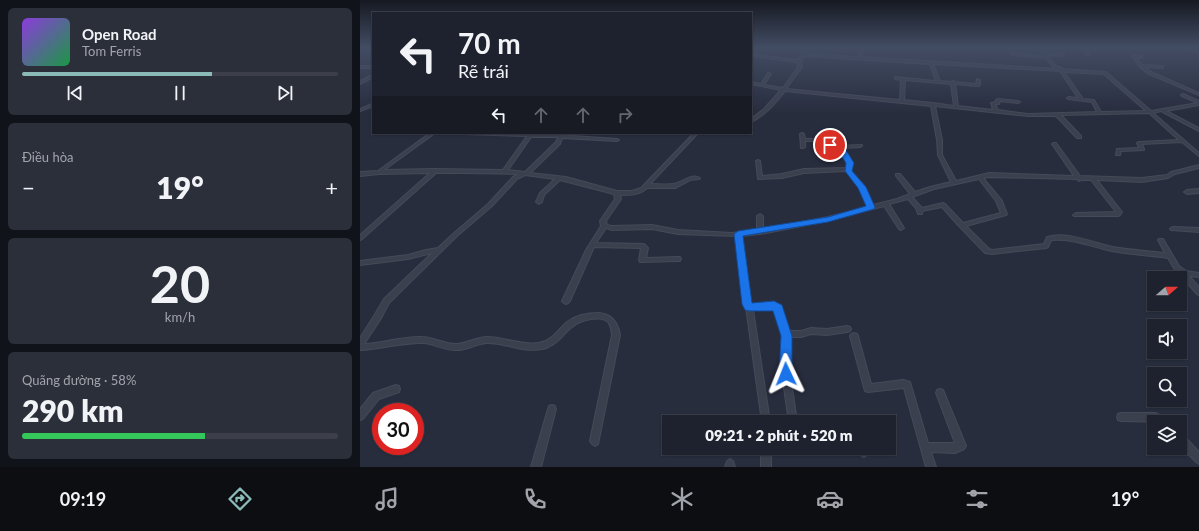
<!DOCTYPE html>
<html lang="vi">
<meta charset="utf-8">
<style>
:root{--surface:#1e222e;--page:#2b2f3a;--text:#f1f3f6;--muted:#a1a4aa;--line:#3c3f4a;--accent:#8bbbb9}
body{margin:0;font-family:Lato,sans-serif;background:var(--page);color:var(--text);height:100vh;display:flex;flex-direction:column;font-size:15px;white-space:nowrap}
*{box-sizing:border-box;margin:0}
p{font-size:13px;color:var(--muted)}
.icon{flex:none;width:22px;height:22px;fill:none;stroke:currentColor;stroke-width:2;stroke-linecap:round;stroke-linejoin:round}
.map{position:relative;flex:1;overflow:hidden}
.panel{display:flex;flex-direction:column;gap:8px;padding:8px;background:#101319;width:360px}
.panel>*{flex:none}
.guide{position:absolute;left:12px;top:12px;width:380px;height:122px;border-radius:0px;box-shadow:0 1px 3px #0004,0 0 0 1px var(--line);background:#1e222e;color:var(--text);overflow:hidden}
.needle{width:26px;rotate:70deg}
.fabs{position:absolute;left:787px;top:271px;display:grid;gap:8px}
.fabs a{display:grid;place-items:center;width:40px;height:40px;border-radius:0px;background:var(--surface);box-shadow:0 1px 3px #0004,0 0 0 1px var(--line);font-size:20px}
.speed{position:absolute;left:12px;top:403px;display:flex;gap:8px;font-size:20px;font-weight:700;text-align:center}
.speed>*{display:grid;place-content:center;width:52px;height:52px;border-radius:50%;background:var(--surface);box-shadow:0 1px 3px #0004,0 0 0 1px var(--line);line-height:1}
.speed .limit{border:6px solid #d22;background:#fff;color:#111}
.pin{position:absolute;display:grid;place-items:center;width:34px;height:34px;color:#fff;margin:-17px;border:2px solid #fff;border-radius:50%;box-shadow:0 1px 4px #0007}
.me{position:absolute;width:44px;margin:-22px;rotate:358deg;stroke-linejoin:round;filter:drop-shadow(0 0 3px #0008)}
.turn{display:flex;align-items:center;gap:14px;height:84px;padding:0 20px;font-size:18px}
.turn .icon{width:52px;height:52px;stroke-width:2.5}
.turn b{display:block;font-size:28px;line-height:34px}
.lanes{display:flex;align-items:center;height:38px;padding:0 20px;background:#0003;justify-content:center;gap:20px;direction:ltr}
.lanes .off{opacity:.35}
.big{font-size:30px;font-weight:800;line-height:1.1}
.panel .widget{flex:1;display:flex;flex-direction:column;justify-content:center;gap:6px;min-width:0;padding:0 14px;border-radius:6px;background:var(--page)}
.panel .dial{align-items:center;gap:0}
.dial b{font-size:52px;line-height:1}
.song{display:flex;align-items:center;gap:12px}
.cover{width:48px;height:48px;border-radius:6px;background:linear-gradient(135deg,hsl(270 70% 55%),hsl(140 70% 35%))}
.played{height:4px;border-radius:2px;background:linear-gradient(90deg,var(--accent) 60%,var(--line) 60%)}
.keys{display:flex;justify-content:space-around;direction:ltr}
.heat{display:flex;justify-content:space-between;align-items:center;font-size:22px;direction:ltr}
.charge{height:6px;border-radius:3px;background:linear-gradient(90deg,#34c759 58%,var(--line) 0)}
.trip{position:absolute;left:302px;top:415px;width:234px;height:40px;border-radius:0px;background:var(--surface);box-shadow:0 1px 3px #0004,0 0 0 1px var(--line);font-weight:800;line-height:40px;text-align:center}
.tabs{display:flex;height:64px;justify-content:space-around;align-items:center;background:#0c0e12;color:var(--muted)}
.tabs .icon{width:28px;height:28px}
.tabs .active{color:var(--accent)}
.tabs b{font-size:18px;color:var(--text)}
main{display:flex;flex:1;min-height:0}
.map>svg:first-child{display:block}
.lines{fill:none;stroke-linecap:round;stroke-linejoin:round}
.stream{stroke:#1b233c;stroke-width:1}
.street-casing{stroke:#454958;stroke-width:2}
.street{fill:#3b404f;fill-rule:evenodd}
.route{fill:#1a73e8;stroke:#114b97}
</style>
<main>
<section class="panel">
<div class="widget">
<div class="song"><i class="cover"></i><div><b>Open Road</b><p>Tom Ferris</p></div></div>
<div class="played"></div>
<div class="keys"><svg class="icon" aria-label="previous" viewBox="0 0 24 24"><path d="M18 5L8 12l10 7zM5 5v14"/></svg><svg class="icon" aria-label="pause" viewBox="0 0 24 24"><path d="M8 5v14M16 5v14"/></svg><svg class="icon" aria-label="next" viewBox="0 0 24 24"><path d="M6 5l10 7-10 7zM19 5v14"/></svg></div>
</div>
<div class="widget"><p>Điều hòa</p>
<div class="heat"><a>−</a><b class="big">19°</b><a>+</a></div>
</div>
<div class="widget dial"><b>20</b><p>km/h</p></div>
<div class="widget"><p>Quãng đường · 58%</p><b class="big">290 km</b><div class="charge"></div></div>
</section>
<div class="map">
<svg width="839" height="467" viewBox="0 0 839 467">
<rect width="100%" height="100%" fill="#282d3e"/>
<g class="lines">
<polyline class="stream" points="0,49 9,48"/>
<g class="street-casing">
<g id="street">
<path d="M446,48H450L445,51V54L498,57L500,48H504L501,57L698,69L694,68L686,58L652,55L650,54L652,53L684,56L678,48H682L686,53L704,54V56H703L687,55L696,66L702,68V69L746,72L791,111L838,103L822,96L821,95L823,94L839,101V105L806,111L839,128V131L801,111L793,113L839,153V156L822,142L782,144L784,149V150L761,151L760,155H756V154L757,149L779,148L777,143L779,142L819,140L789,113L701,115L721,136V138H717L696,116H668L575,106L582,140V155L596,181L629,173L714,176L692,144L694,143H696L720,176L782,178L807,175L811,172L839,165V168L815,174L808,178L782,182L737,180L762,212L760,215L758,216H714L713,215L716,213L756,212L731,180H721L719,181L717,179L629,177L623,178L642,201L647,214L646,215L606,226L629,249L632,250L684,244L687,237C709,231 731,243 753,247C770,250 788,251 805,253L798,240L799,239H803L819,266L826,271L839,273V277L829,276L839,287V295L837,294L823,278L821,274L815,270L808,258C790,255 771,255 752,251C732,247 713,238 691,240L688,247L686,248L632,254L625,253L600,227L598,225L582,207L562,211V214H558L556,208L548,199L529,204L544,228L541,230L539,229L524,206L468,221L400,234L382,236L391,304L410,303L420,305L428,331H441L451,328L467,329L487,326L490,327L491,329L490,331L487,332L467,335L451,334L441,337H430V374L437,422H429L422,374V335L414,309L407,308L393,310L410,422H402L386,307L383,304L376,236L318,234L292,229L252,230L246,228L236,243L283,244L285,245L288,248L286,258L318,257H320L321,259L320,261H318L282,262H280L279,260L281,248L234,247L210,301L208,303L206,304L204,303L202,301L226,250L241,226L240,221L255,199L254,194L200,180L184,195L182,202L179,204L176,202L180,193L195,179L165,175L157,179L132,206L97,236L29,303L20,320L4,344C24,343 43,336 62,337C74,337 85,345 98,344C108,343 117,337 127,337C145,337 161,346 179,343C192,341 198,330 207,322C216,315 228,313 239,313C252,314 258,323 260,335L238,444L235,446L232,444L230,441L252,335C252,331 251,327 249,323C242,314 220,320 212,327C205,332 200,341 192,345C189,347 184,349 181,349C162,353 145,342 126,343C116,344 107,350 97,350C85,351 75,344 64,343C44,342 21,349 0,350V338L14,316L24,299L72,253L48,259L0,265V261L48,255L66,250L78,248L93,234L128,204L153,177L159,174L106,173H76L2,239L0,240V235L70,173L19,174L0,176V172L18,171L70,133H75L24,170L75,169L143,170L167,136L102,134L100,133L195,135V133H198L199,135L257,139L259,140L257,141L202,138L200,144L170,173L206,177L257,191H272L281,188L334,133H338L290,184C298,184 306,185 313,184C322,183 331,173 340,178L339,179L330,180L315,188H287C280,195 270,195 260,195L261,199L246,221L247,225L252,226L292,225L318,230L372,233L397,230V216L400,214L403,216V229L468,217L508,207L500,187L486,171L444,173L422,178L398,179L396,161L398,160L400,161L402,176L422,174L444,169L486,168L488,163C481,151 479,149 465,146L463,141H445V147L443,148H441L440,134L442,133L444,134L445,139H466L469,144L478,146L502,145V146L500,147L482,148L492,163L491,171L505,187L513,205L537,199L550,194L536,176V174H540L555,192L570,187L591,182L578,155L577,140L571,106L425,91C416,103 405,116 391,122V119L404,109L421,90L391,84V82L401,84L408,73H409L411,74L404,85L423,88L438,67L437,62L391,56V54L438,60L442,55L441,51ZM445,56L570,64L576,81L535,77V79L541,80L540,100L426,89L442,67L441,61ZM573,64L700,71L718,98L709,97L707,98L708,99L732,102L737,112L668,114L638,110L635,104H639L640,101L658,103L660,102L658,101L638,99L636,100V102L631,103L633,110L598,106L595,84L618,86L620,85V80L617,79L616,84L595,82L593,81L591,82L580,81ZM704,72L744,74L786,111L741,112L734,100L723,99ZM545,80L591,84L594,106L573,103L544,100ZM171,137H196L198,138L196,142L165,172L148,170ZM619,179L636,201L641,213L603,223L585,204L583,203L562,208L552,197L574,189Z"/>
<polygon points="721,48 725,48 730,54 729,55 727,55"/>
<polygon points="823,48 830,48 839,50 839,52"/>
<polygon points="773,55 782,56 782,58 776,57 782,65 803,66 803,68 802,68 785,67 789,71 839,93 839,95 787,73 780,67 772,57 772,55"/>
<rect x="0" y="66" width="13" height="2"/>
<polygon points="12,75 13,75 13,77 0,84 0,81"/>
<polygon points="12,104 13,104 13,106 0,111 0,109"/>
<polygon points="839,189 839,193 827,194 824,192 827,190"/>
<polygon points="813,227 839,228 839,232 811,230 810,229 811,228"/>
<polygon points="494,333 497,334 498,336 511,384 543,380 550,382 568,443 595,443 576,393 577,390 580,389 583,390 606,446 604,449 595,453 571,452 576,467 566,467 544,388 508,392 505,391 490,336 491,334"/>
<polygon points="36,385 39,386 40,389 39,392 19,399 3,419 0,420 0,409 13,393"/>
<polygon points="192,405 195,406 196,409 181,467 171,467 188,409 189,406"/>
<polygon points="761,413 795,413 808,419 809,422 761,421 758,420 757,417 758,414"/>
<polygon points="820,433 823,435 839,452 839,464 836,462 820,445"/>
<rect x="401" y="448" width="10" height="19"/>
<path d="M495,448H507L509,452L507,455L504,457C500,455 497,452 495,448Z"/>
<polygon points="370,459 373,461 375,467 365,467 367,461"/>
</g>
</g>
<use href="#street" class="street"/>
</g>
<linearGradient id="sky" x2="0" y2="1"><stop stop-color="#161922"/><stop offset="0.42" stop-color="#424c63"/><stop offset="1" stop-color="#424c63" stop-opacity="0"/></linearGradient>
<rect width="839" height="113" fill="url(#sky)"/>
<path class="route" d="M467,143C483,141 487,152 494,163L492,171L506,187L515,207L514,209L468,222L383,236L392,303L414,301L422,305L432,336V374L430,378L426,380L421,378L419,374L421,336L413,311H389L385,310L382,304L374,234L378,231L468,217L506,206L498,188L485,171L486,163L477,149L467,147Z"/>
</svg>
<div class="fabs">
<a><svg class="needle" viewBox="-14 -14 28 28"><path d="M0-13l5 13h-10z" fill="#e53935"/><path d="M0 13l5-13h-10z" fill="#a1a4aa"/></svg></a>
<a><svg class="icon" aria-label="sound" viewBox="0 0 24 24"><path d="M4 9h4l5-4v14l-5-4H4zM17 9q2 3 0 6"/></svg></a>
<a><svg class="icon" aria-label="search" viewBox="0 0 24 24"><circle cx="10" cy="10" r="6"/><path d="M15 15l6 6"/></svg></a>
<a><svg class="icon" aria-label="layers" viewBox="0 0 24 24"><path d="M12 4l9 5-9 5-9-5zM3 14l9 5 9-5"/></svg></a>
</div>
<div class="speed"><div class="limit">30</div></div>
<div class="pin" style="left:470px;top:145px;background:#d93025"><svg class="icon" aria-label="arrive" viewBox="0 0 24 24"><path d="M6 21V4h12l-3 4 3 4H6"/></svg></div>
<svg class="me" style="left:426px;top:374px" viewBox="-20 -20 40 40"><path d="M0-17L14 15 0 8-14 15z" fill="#1a73e8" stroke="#fff" stroke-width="4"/></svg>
<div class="trip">09:21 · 2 phút · 520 m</div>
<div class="guide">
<div class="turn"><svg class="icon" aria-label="left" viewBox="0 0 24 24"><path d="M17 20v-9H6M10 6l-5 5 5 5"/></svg><div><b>70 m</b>Rẽ trái</div></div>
<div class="lanes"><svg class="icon" aria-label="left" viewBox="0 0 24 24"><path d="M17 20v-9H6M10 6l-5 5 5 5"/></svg><svg class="icon off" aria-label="ahead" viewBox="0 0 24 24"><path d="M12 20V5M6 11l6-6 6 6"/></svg><svg class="icon off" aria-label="ahead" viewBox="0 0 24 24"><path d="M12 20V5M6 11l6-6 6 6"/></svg><svg class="icon off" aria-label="right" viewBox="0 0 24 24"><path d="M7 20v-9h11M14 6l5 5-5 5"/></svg></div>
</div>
</div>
</main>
<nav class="tabs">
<b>09:19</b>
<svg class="icon active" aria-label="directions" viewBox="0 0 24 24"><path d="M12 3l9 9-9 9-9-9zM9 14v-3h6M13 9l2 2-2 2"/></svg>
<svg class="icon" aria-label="music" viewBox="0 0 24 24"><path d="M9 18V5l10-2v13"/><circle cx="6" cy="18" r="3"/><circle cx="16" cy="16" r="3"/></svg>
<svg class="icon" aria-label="phone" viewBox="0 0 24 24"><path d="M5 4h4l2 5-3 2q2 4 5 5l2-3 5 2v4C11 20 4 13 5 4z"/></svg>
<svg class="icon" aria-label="climate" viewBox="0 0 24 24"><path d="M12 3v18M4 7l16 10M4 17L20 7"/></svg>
<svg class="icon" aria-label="car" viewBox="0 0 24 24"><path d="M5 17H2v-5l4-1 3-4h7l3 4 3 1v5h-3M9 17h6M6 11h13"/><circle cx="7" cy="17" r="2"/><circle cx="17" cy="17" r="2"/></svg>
<svg class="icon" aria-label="filters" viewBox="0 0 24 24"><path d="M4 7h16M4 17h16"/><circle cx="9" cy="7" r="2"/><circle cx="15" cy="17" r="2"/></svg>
<b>19°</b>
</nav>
